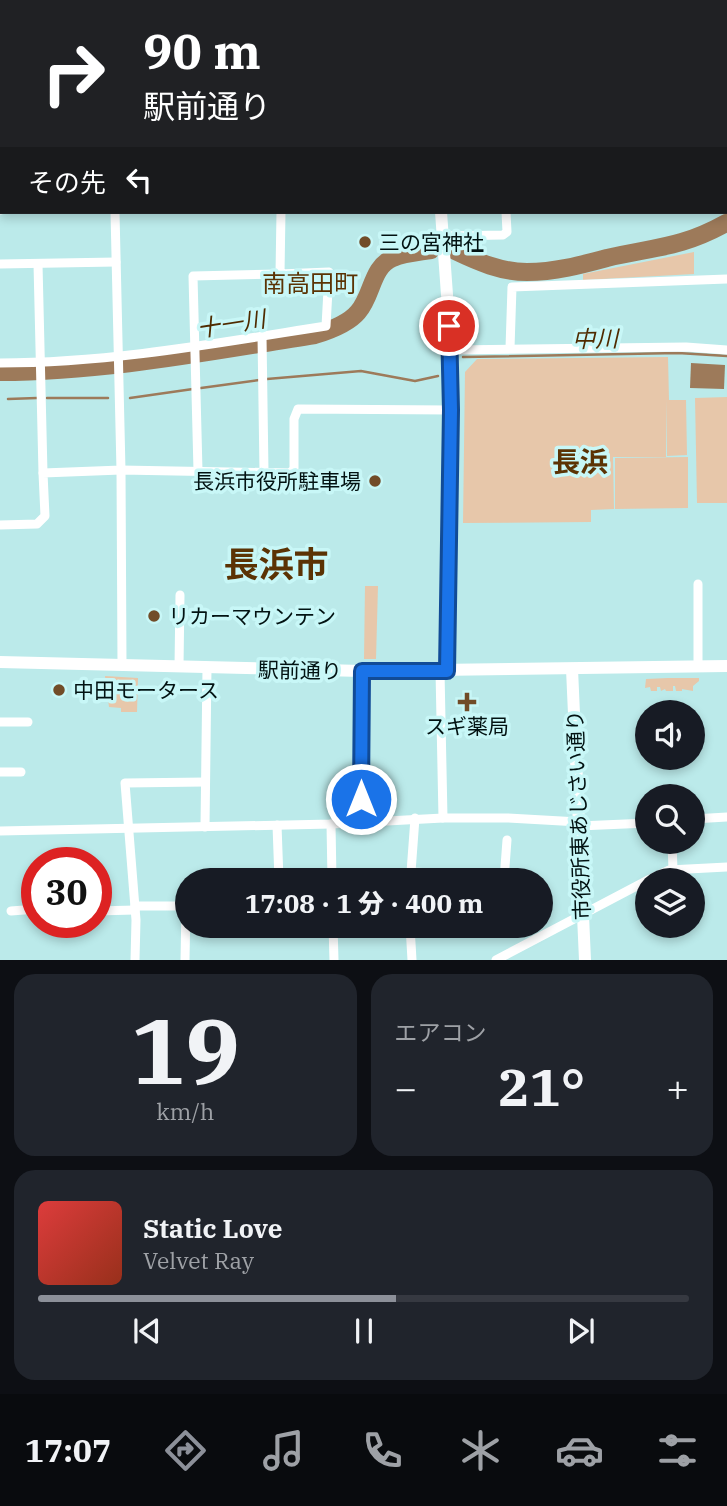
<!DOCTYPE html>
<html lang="ja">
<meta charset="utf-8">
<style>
:root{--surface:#171b24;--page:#20242c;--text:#f1f3f6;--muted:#9ea1a6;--line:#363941;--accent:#8c9099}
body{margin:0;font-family:"IBM Plex Serif","Noto Sans JP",serif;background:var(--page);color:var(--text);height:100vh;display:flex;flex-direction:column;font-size:26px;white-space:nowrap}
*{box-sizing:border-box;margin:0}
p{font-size:23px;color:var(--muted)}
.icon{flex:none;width:38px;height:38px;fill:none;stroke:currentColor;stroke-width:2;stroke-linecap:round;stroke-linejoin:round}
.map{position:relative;height:960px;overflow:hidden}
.panel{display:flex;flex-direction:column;gap:14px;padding:14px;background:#0d0f14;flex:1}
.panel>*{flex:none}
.guide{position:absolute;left:0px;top:0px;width:728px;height:214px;box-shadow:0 4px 10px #0003;background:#202124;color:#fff;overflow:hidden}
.controls{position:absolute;left:635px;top:700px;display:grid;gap:14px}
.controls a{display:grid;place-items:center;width:70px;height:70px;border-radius:50%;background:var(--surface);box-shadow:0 4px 10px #0003;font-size:35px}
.speed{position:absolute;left:21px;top:847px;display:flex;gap:14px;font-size:35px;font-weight:700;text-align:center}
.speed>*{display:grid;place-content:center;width:91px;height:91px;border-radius:50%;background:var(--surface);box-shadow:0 4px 10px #0003;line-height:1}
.speed .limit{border:10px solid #d22;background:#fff;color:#111}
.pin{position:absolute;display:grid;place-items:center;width:60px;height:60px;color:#fff;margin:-30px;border:4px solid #fff;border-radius:50%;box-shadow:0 2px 7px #0007}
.me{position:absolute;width:77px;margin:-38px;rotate:0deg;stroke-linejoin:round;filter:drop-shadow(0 0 5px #0008)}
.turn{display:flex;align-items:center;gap:24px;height:147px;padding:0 28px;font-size:32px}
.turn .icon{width:91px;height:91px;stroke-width:2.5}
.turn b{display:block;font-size:49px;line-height:60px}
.then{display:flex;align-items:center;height:66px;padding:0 28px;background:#0003;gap:14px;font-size:26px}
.big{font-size:52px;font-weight:800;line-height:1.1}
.panel .card{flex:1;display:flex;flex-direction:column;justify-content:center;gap:10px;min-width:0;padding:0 24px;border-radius:21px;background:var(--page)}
.panel .dial{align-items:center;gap:0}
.dial b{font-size:91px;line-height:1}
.song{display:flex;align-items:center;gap:21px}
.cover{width:84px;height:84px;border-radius:10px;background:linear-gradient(135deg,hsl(0 70% 55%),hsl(10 70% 35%))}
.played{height:7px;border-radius:4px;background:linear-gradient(90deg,var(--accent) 55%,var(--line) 55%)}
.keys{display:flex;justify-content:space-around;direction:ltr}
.heat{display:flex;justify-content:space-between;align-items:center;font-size:38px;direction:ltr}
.panel .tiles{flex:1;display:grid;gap:14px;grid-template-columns:1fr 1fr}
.card:last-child{grid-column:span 2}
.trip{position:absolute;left:175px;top:868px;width:378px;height:70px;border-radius:35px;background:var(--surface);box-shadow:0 4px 10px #0003;font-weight:800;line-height:70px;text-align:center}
.tab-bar{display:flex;height:112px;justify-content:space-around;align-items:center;background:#090b0e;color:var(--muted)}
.tab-bar .icon{width:49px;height:49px}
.tab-bar .active{color:var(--accent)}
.tab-bar b{font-size:32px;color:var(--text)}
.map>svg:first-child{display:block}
.green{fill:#e7c7aa}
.water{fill:#9d7a5a}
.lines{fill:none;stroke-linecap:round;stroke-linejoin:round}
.stream{stroke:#9d7a5a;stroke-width:2.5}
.river{stroke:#9d7a5a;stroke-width:18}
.street{stroke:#fff;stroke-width:9}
.secondary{stroke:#fff;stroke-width:12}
.route-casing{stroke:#114b97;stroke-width:18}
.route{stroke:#1a73e8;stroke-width:12}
.poi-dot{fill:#714c28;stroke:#c8f7f7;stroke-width:2.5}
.labels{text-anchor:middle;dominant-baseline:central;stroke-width:7;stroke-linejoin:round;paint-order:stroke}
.poi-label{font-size:21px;fill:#021212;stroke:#c8f7f7;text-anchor:start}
.street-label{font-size:21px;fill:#021212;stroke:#c8f7f7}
.water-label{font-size:23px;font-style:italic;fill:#4f2b00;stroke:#c8f7f7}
.quarter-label{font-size:24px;fill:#5b3304;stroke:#c8f7f7}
.district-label{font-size:28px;font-weight:bold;fill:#5b3304;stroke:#c8f7f7}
.town-label{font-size:35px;font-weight:bold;fill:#5b3304;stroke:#c8f7f7}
</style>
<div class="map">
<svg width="727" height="960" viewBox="0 0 727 960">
<rect width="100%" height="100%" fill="#bbeaea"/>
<g class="green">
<polygon points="694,252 694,274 583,280 583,274"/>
<polygon points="668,357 669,400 686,400 687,455 667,456 666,399 666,457 613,457 614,509 591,510 591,522 463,523 465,372 477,359"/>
<polygon points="727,397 727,503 697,503 695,398"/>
<polygon points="688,457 688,508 615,509 615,458"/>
<polygon points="365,586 378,586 376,659 364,659"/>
<polygon points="105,676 138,678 137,712 121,712 121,708 109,707"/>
<polygon points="668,678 699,678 699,681 693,686 693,691 682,689 682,691 676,691 675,686 673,686 673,691 666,691 665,689 661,691 660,687 657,687 657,691 651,691 650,687 645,688 646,679"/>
</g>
<polygon class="water" points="691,363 725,365 724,389 690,388"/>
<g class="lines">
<g class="stream">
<polyline points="463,357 678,353 727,356"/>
<polyline points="267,379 361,371 415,381 438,376"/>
<polyline points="201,388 259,380"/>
<polyline points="47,398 108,398"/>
<polyline points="130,398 193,389"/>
<polyline points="8,399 37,398"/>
</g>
<g class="river">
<path d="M455,251C478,262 501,272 527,272C555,272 581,265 607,258C654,247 681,248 726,223"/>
<path d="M0,372C105,372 211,351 315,335C328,331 349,323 358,312C373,295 371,267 393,258C404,253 419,252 431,250"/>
</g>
<g class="street">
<polyline points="268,0 268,2"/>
<polyline points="0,87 2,87"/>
<polyline points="0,135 2,135"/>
<polyline points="726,194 727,194"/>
<polyline points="0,208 1,210"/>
<polyline points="443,236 503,235 507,232 506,212"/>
<polyline points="0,264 116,262"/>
<polyline points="38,264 43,473"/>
<polyline points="262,336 264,472"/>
<polyline points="510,348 512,287 727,279"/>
<polyline points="451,350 686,347 727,350"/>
<path d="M0,363C110,363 218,343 326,326L329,272L280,274L281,212"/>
<polyline points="198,471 193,276 280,274"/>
<polyline points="0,525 37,524 45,516 43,473 121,470 115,212"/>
<polyline points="698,584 698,667"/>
<polyline points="122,664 121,470 290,473 294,469 294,419 298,409 451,410"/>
<polyline points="179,666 180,595"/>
<polyline points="440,671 443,818"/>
<polyline points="0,722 28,722"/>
<polyline points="0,772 21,772"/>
<polyline points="415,818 411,872 505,876"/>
<polyline points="693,819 727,817"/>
<polyline points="361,822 362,671"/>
<polyline points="331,824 332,880"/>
<polyline points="277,825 279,880"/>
<polyline points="579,826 648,823"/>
<polyline points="205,827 207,668"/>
<polyline points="0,831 331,824 443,818 508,818 579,822"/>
<polyline points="672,842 673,870"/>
<polyline points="504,880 507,840"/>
<polyline points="648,880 669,870 727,867"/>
<polyline points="135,906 186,906 185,960"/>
<polyline points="11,911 37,909"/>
<polyline points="96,911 135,910"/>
<polyline points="333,926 334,960"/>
<polyline points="410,926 412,960"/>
<polyline points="135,960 136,920 125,783 205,782"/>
<polyline points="496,960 648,880"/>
</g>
<g class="secondary">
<polyline points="115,0 115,2"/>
<polyline points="432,0 432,2"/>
<polyline points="441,212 451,350 447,671"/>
<polyline points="0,662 362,671 727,666"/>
<polyline points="572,669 585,960"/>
</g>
</g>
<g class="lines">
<g class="route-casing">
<polyline id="route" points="361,799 362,671 447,671 451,410 449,326"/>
</g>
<use href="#route" class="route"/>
</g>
<g class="poi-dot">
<circle cx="365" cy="242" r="7"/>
<circle cx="375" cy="481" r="7"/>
<circle cx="154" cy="616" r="7"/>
<circle cx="59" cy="690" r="7"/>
<path d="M463.5 691.5h7v7h7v7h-7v7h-7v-7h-7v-7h7z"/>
</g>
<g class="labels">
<g class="poi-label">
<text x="379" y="242">三の宮神社</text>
<text x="361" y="481" text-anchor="end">長浜市役所駐車場</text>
<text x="168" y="616">リカーマウンテン</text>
<text x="73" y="690">中田モータース</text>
<text x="467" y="726" text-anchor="middle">スギ薬局</text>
</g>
<g class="street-label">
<text transform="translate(300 670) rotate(1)">駅前通り</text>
<text transform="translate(578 815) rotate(-92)">市役所東あじさい通り</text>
</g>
<g class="water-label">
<text transform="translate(231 323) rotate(-9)">十一川</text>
<text transform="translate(595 338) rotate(-1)">中川</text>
</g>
<g class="quarter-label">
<text x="310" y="283">南高田町</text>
</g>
<g class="district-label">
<text x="580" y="461">長浜</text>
</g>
<g class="town-label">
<text x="276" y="564">長浜市</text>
</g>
</g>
</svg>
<div class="controls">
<a><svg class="icon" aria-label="sound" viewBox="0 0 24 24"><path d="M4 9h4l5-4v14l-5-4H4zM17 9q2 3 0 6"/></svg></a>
<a><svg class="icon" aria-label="search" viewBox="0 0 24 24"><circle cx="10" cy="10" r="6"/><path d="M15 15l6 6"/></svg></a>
<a><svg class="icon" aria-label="layers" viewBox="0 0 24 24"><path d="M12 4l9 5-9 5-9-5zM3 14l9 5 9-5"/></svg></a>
</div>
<div class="speed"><div class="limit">30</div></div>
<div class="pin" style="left:449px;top:326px;background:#d93025"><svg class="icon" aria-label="arrive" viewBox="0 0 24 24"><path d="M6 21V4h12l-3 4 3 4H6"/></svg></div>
<svg class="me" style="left:361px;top:799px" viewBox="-20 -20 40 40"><circle r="17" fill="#1a73e8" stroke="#fff" stroke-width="3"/><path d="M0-11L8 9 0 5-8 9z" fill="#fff"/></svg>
<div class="trip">17:08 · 1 分 · 400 m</div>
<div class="guide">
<div class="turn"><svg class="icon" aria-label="right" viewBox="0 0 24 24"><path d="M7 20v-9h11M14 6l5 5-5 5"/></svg><div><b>90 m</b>駅前通り</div></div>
<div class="then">その先<svg class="icon" aria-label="left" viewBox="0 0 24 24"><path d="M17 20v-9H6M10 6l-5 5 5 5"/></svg></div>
</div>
</div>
<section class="panel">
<div class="tiles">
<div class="card dial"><b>19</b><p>km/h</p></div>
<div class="card"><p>エアコン</p>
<div class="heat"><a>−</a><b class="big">21°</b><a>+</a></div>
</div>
<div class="card">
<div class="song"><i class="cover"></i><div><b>Static Love</b><p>Velvet Ray</p></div></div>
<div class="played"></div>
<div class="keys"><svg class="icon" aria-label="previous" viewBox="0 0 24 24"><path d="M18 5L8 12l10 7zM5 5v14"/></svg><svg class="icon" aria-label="pause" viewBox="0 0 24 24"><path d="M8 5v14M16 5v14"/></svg><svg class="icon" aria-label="next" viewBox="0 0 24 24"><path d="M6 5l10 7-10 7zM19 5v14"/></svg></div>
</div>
</div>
</section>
<nav class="tab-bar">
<b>17:07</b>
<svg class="icon active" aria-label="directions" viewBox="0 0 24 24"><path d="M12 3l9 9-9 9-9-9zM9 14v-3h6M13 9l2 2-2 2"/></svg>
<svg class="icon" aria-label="music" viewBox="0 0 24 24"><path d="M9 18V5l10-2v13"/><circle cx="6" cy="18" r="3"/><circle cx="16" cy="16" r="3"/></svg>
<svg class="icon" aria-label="phone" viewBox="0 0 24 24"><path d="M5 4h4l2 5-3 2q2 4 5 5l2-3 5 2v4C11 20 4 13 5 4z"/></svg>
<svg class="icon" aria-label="climate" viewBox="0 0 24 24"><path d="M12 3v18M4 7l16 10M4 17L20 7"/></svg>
<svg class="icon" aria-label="car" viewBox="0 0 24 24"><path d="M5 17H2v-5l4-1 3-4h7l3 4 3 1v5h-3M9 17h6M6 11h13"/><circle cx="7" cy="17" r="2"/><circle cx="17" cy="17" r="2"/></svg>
<svg class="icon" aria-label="filters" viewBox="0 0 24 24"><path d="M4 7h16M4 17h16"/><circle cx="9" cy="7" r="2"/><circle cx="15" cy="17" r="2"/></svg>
</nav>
